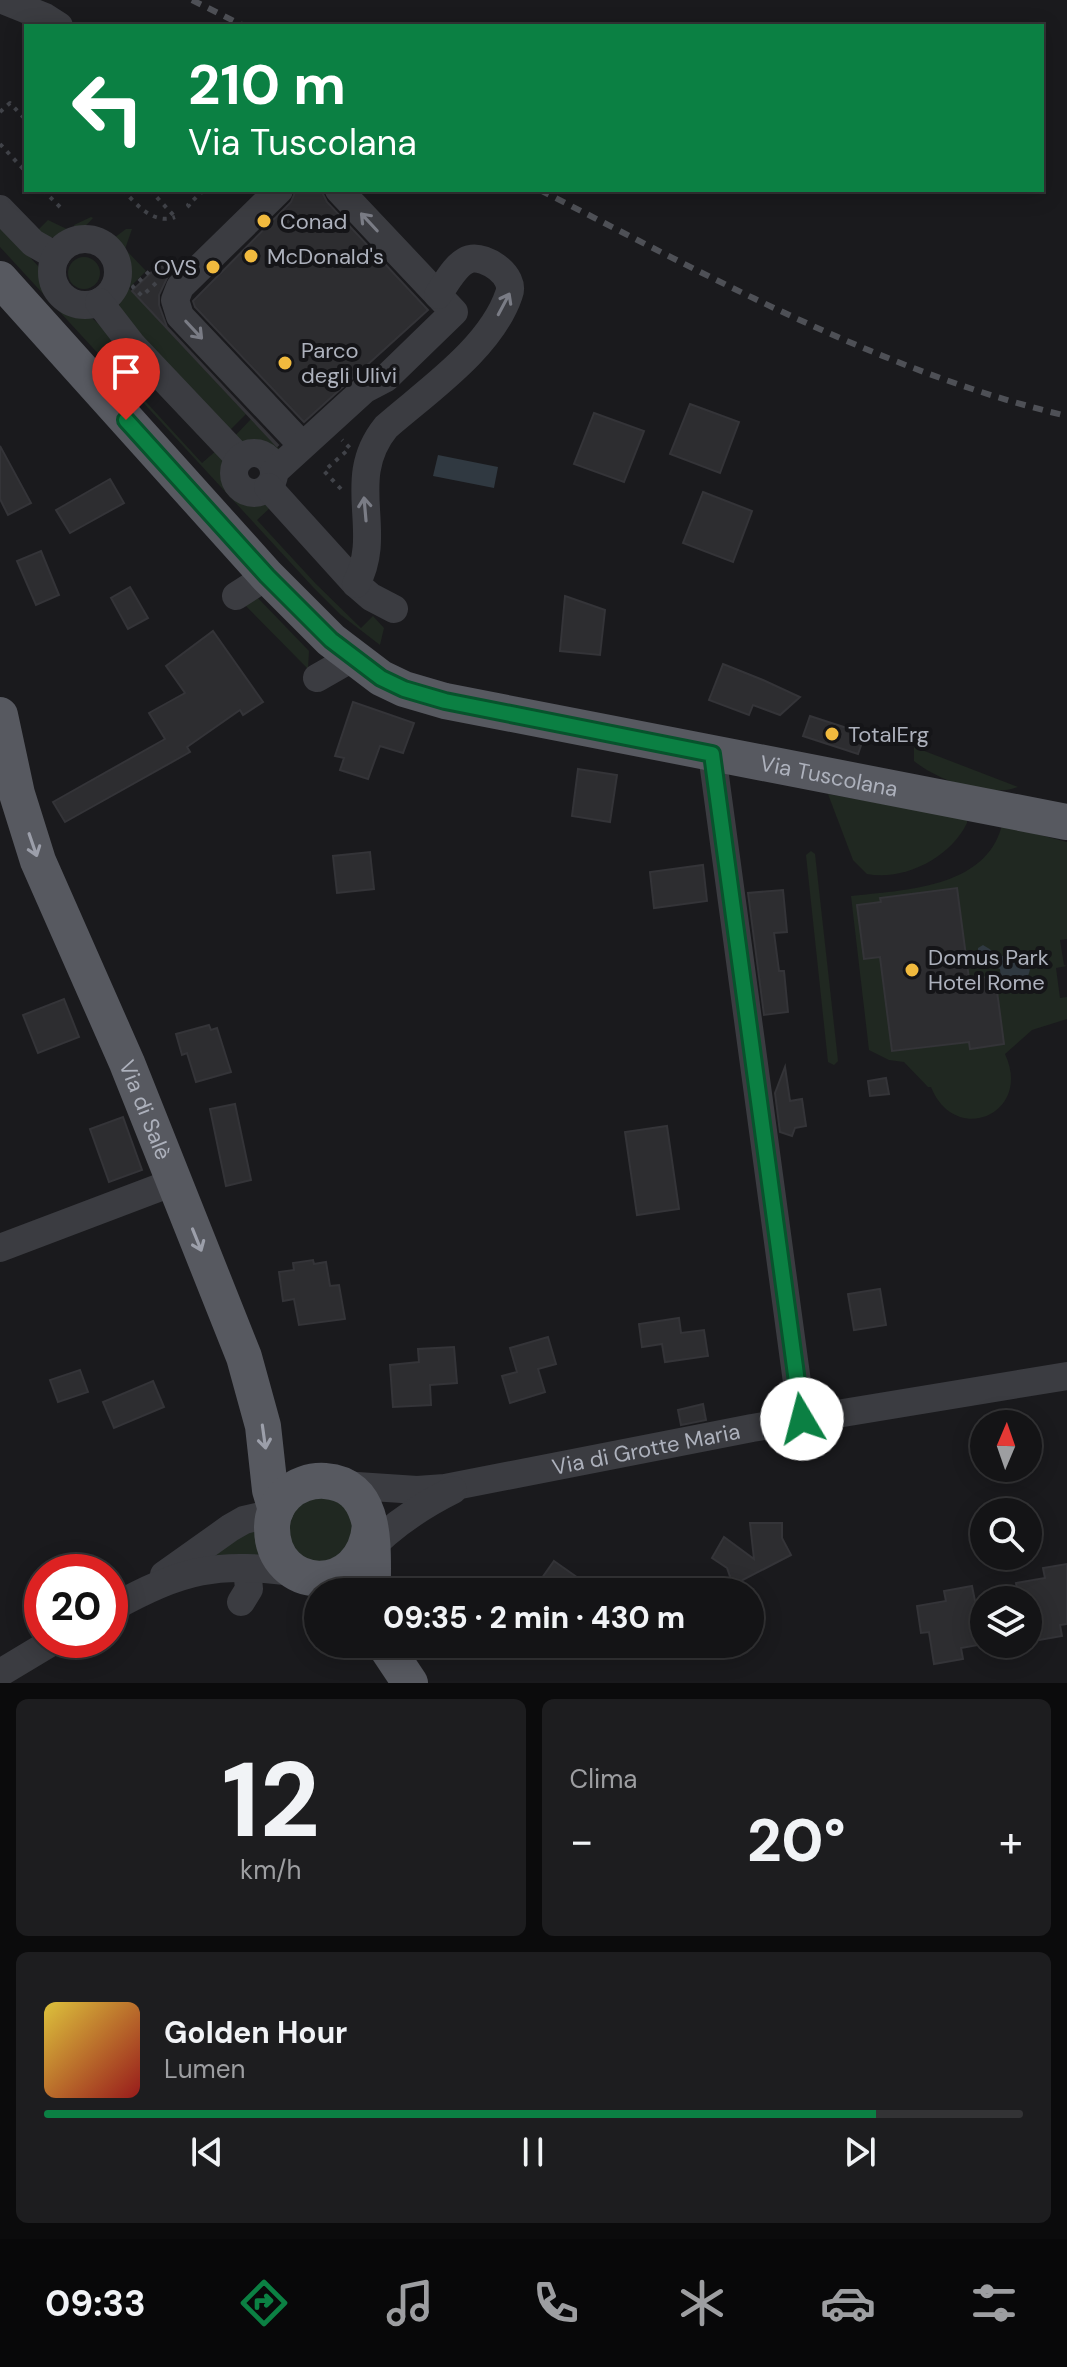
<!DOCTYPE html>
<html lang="it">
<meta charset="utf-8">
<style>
:root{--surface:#141416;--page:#1d1d1f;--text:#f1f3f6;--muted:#9d9ea1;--line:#333335;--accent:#0b8043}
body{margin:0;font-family:"DM Sans",sans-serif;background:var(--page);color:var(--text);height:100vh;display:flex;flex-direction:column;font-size:30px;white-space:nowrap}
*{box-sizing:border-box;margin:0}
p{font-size:26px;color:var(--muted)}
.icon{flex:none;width:44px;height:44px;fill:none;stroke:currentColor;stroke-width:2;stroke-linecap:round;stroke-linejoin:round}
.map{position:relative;height:1683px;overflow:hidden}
.sheet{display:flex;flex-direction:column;gap:16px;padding:16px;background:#0b0b0c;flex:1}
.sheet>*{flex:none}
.hud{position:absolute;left:24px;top:24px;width:1020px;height:168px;border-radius:0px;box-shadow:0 4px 20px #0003,0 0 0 2px var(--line);background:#0b8043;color:#fff;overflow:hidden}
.needle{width:52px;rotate:2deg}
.buttons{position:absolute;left:970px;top:1410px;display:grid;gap:16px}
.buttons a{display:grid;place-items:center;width:72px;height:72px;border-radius:50%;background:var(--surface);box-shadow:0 4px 20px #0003,0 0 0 2px var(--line);font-size:40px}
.speed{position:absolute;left:24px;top:1554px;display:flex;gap:16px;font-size:40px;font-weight:700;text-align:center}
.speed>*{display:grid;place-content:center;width:104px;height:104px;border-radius:50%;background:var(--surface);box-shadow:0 4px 20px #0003,0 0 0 2px var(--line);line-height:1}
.speed .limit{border:12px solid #d22;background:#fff;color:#111}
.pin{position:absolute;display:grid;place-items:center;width:68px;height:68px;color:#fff;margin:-82px -34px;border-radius:50% 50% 50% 0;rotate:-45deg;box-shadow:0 0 8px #0007}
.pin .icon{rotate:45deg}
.me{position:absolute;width:88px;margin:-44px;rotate:352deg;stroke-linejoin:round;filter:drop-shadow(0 0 6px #0008)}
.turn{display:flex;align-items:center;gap:28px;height:168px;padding:0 32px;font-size:36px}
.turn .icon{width:104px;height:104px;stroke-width:2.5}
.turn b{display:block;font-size:56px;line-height:68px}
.big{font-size:60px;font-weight:800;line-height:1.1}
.sheet .tile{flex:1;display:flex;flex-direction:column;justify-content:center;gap:12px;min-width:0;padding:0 28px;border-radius:12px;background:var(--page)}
.sheet .dial{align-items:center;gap:0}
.dial b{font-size:104px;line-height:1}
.song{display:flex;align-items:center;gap:24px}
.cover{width:96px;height:96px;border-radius:12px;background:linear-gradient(135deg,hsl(50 70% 55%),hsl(0 70% 35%))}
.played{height:8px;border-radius:4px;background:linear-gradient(90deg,var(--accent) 85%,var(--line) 85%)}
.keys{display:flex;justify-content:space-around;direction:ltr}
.heat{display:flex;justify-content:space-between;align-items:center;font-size:44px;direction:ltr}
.sheet .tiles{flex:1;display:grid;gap:16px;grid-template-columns:1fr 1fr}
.tile:last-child{grid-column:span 2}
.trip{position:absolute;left:304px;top:1578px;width:460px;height:80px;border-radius:40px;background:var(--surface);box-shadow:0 4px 20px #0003,0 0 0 2px var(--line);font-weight:800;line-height:80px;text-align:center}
.dock{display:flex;height:128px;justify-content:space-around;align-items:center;background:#080809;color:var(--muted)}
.dock .icon{width:56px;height:56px}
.dock .current{color:var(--accent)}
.dock b{font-size:36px;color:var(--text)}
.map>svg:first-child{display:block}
.green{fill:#202821;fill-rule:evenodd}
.water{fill:#303941}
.building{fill:#2d2d30;stroke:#343438;stroke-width:2}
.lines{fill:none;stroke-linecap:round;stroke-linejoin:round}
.path{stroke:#414349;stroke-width:4;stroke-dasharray:4 6;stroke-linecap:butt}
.minor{stroke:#3b3c41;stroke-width:28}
.major{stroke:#575960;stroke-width:36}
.rail{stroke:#4e5056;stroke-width:6;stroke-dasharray:10 8;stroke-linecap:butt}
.oneway{stroke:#7a7c85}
.oneway2{stroke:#9c9faa}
.route-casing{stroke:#07532c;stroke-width:20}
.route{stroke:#0b8043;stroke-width:14}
.poi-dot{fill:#f1ba3e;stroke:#151518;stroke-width:3}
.labels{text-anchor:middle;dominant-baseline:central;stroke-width:8;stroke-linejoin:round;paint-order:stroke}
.poi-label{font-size:22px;fill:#adb1bc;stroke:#151518;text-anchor:start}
.street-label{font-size:22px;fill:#adb1bc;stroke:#151518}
</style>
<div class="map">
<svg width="1067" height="1683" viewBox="0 0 1067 1683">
<rect width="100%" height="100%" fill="#1a1a1d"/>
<g class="green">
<path d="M91,217L93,218C78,236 56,244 36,232L48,220L73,232L74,225Z"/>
<path d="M0,225L38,266L56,304L93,319L116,340L102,354L202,463L217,450L226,458C224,475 223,499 245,503C256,504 261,501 271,507L257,520L316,584L361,628L373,616L384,628L380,645L341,615L313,587L0,247Z"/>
<polygon points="126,229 132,229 125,249 146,271 129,288 246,414 230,430 134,328 119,307 124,267 114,238"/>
<circle cx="84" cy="273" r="16"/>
<path d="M251,419L281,451L277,453C259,443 249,447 233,438Z"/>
<polygon points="257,597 309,651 308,669 244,604"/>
<path d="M914,747L1018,787C989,798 938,781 914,761Z"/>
<path d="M828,794L967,819V823C950,858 904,881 867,874L853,860Z"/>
<path d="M1002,825L1067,842V939L1060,940L1064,965L1067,966L1056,968L1060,998L1067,997V1019L1032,1030L1005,1054C1033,1114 955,1147 931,1087H928L904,1062L889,1060L869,1050L851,896C903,890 986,889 1002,825ZM880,899L947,1044L892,1051L882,971L888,956L857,905L881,902ZM991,952L1002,957L1011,954L1020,955L1006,988L1001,982L1000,969L982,960L978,953ZM995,976L1004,1044L961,981Z"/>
<polygon points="811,851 815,854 838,1061 834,1065 828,1062 806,855"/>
<polygon points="310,1495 346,1501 359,1536 323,1568 292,1554 285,1519"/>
<polygon points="258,1524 271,1563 200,1563"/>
</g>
<g class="water">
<polygon points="438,455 498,467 494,488 433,476"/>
<path d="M983,945C996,952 999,961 1014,953L1018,956L1027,954C1034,968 1029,979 1017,988H1006L1001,982L1000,969L987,964L978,953V948Z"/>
</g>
<g class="building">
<polygon points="296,190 321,190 327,202 428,310 304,422 195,307 193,301 291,202"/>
<polygon points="160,264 169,274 159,295 159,305 167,327 278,445 277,446 132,291"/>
<polygon points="690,404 739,422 720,473 670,454"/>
<polygon points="594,413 644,431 624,482 574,464"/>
<polygon points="0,446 31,503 8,515 0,499"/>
<polygon points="110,479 124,503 70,533 56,510"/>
<polygon points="703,492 752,511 733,562 683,543"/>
<polygon points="41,551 59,595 36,605 17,561"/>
<polygon points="130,587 148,618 128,629 111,598"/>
<polygon points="565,596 605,610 600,655 560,651"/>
<polygon points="213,631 263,702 243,715 240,710 187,747 190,752 65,822 53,802 165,739 149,713 185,693 166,666"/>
<polygon points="723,664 763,680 800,697 780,715 753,705 749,715 709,700"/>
<polygon points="353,702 414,723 403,753 380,746 368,779 340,770 344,758 335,756"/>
<polygon points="810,716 865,734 858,754 803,736"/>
<polygon points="578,769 617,775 610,822 572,816"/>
<polygon points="370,852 374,889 337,893 333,856"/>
<polygon points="703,865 707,901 654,908 650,872"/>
<polygon points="957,888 969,979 995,976 1004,1044 970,1049 969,1042 892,1051 880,957 864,959 857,905 881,902 880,898"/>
<polygon points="783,890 787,932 774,933 779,971 784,971 788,1012 764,1015 748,893"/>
<polygon points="64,999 79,1037 38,1053 23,1015"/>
<polygon points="209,1025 211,1030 217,1028 231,1072 196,1082 187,1053 182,1055 176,1034"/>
<polygon points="785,1067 790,1101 802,1099 806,1126 795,1128 792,1136 780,1132 775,1093"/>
<polygon points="886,1078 889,1094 870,1096 868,1081"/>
<polygon points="235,1104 251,1180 226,1186 210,1109"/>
<polygon points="123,1117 142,1170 109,1182 90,1129"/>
<polygon points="667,1126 679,1209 637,1215 625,1132"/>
<polygon points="313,1260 314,1264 326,1262 330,1286 339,1285 345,1319 299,1325 294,1299 283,1301 279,1272 294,1270 293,1263"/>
<polygon points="880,1289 886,1325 854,1330 848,1294"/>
<polygon points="679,1318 681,1333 704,1330 708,1356 665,1362 662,1344 642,1347 639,1324"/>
<polygon points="548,1337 556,1364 538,1369 545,1392 510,1403 502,1376 517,1372 510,1348"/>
<polygon points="454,1347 457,1383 430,1385 431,1405 393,1407 390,1365 419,1362 418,1349"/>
<polygon points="80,1370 88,1392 58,1402 50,1380"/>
<polygon points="153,1381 164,1407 114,1428 103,1402"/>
<polygon points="703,1404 706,1420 681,1425 678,1410"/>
<polygon points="750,1523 782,1523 782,1538 791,1555 733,1585 727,1568 712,1558 724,1537 754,1559"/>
<polygon points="554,1561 598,1592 532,1592"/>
<polygon points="1067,1564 1067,1624 1060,1625 1062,1636 1033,1641 1028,1600 1019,1600 1016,1583 1045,1578 1043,1568"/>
<polygon points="972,1586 978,1616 984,1615 984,1644 961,1648 963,1659 934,1664 929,1632 921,1633 917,1606 946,1601 944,1591"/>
</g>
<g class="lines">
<g class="path">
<polyline points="0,112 10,103 26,120"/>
<polyline points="0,144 26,172"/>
<polyline points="43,190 60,207"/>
<path d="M123,190C136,204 153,225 175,217"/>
<polyline points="150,190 177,219"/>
<polyline points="190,207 188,205 204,190"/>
<polyline points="156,283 142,296 133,287 161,260 167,266"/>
<polyline points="341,489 324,471 350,448 342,440"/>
</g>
<g class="minor">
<polyline points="3,0 45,17 59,26"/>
<polyline points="279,190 180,287 175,300 180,316 302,445"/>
<polyline points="0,209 33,243 56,256"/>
<circle cx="85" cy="272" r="33"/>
<polyline points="99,302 133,346 240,459"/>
<circle cx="254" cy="473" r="20"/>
<polyline points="274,472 365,389 386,378 454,312 339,190"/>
<polyline points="268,487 356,584 371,597 394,609"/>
<path d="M356,584C385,531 343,480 386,427C427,391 491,348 509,294C516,276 486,255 470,259C456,263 446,283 438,295"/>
<polyline points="236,596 267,576"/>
<polyline points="317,678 352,658"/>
<polyline points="712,754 802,1419"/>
<polyline points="0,1248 174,1182"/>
<path id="s1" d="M342,1485L417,1490L445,1488L752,1428L1067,1376"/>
<path d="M362,1557C387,1529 419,1507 453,1490"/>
<polyline points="164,1575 230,1528 244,1520 274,1513"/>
<polyline points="241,1602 249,1589 247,1568"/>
<path d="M110,1609C183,1569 216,1561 299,1573"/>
<polyline points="0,1673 55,1640"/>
</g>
<g class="major">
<path id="s2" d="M0,279L267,576L331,640L381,678L404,689L445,701L1067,822"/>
<path id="s3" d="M0,715L17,794L38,861L127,1063L244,1357L263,1426L270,1490L276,1510"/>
<path d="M370,1525C364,1599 272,1593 272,1528C272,1516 277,1504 286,1495C296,1485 311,1480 325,1481C381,1485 372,1553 373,1592"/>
<polyline points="384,1644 410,1683"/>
</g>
<g class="rail">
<polyline points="192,0 244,26"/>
<path d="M540,190C709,276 881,372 1067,416"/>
</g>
</g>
<defs><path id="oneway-shaft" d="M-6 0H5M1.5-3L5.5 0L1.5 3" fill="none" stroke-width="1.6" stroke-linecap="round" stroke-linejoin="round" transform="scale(2)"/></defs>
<g class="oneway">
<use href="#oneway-shaft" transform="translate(369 222) rotate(-133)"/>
<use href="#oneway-shaft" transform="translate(504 304) rotate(-62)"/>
<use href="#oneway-shaft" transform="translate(194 330) rotate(47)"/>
<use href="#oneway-shaft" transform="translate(365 509) rotate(-95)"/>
</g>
<g class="oneway2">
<use href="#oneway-shaft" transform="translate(33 845) rotate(71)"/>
<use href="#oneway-shaft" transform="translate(197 1240) rotate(68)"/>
<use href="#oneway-shaft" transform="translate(264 1437) rotate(82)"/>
</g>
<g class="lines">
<g class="route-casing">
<polyline id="route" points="126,420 267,576 331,640 381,678 404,689 445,701 712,754 802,1419"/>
</g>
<use href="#route" class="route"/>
</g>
<g class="poi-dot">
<circle cx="264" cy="221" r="8"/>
<circle cx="251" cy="256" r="8"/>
<circle cx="213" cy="267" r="8"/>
<circle cx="285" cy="363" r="8"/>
<circle cx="832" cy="734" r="8"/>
<circle cx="912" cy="970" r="8"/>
</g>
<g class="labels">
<g class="poi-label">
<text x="280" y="221">Conad</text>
<text x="267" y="256">McDonald's</text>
<text x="197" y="267" text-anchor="end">OVS</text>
<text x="301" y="350">Parco<tspan x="301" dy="25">degli Ulivi</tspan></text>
<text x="848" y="734">TotalErg</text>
<text x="928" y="957">Domus Park<tspan x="928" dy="25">Hotel Rome</tspan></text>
</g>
<g class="street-label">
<text stroke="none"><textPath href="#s2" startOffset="1012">Via Tuscolana</textPath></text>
<text stroke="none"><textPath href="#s3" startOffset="422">Via di Salè</textPath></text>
<text stroke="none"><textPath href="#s1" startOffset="308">Via di Grotte Maria</textPath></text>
</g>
</g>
</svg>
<div class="buttons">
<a><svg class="needle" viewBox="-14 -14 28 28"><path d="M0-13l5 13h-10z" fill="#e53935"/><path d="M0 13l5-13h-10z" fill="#9d9ea1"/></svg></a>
<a><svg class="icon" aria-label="search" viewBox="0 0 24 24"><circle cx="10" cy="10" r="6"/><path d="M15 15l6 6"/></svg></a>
<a><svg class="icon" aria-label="layers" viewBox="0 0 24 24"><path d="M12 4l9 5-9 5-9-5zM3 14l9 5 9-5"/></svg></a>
</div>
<div class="speed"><div class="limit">20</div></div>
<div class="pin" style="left:126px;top:420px;background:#d93025"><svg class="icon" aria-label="arrive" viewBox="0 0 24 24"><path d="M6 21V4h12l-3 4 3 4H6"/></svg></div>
<svg class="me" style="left:802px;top:1419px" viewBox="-20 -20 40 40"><circle r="19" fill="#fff"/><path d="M0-13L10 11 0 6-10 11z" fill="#0b8043"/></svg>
<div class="trip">09:35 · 2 min · 430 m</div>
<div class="hud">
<div class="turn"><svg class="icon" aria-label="left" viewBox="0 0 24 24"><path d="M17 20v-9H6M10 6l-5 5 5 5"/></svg><div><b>210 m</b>Via Tuscolana</div></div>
</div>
</div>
<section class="sheet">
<div class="tiles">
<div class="tile dial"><b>12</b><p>km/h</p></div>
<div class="tile"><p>Clima</p>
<div class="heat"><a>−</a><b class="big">20°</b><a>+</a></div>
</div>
<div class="tile">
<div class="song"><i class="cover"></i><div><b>Golden Hour</b><p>Lumen</p></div></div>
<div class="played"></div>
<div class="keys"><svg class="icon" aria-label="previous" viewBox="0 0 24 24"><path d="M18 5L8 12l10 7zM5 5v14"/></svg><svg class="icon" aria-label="pause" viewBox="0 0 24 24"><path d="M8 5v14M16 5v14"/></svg><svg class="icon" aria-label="next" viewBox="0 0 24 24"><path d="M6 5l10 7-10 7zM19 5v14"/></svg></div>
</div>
</div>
</section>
<nav class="dock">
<b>09:33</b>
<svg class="icon current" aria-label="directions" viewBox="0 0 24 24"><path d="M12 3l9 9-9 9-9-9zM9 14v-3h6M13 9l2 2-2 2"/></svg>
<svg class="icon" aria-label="music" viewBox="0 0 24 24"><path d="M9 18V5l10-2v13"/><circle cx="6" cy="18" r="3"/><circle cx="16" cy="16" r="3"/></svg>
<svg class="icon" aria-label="phone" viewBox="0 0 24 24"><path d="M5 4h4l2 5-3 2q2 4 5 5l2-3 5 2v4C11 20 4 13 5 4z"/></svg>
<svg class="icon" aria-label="climate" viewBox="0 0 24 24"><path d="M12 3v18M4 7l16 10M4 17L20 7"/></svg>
<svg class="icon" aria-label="car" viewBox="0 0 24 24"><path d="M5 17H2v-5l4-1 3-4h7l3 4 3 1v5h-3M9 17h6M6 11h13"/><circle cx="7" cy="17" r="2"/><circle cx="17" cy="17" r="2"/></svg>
<svg class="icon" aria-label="filters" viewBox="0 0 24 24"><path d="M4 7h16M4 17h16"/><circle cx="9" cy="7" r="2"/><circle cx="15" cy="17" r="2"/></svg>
</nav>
